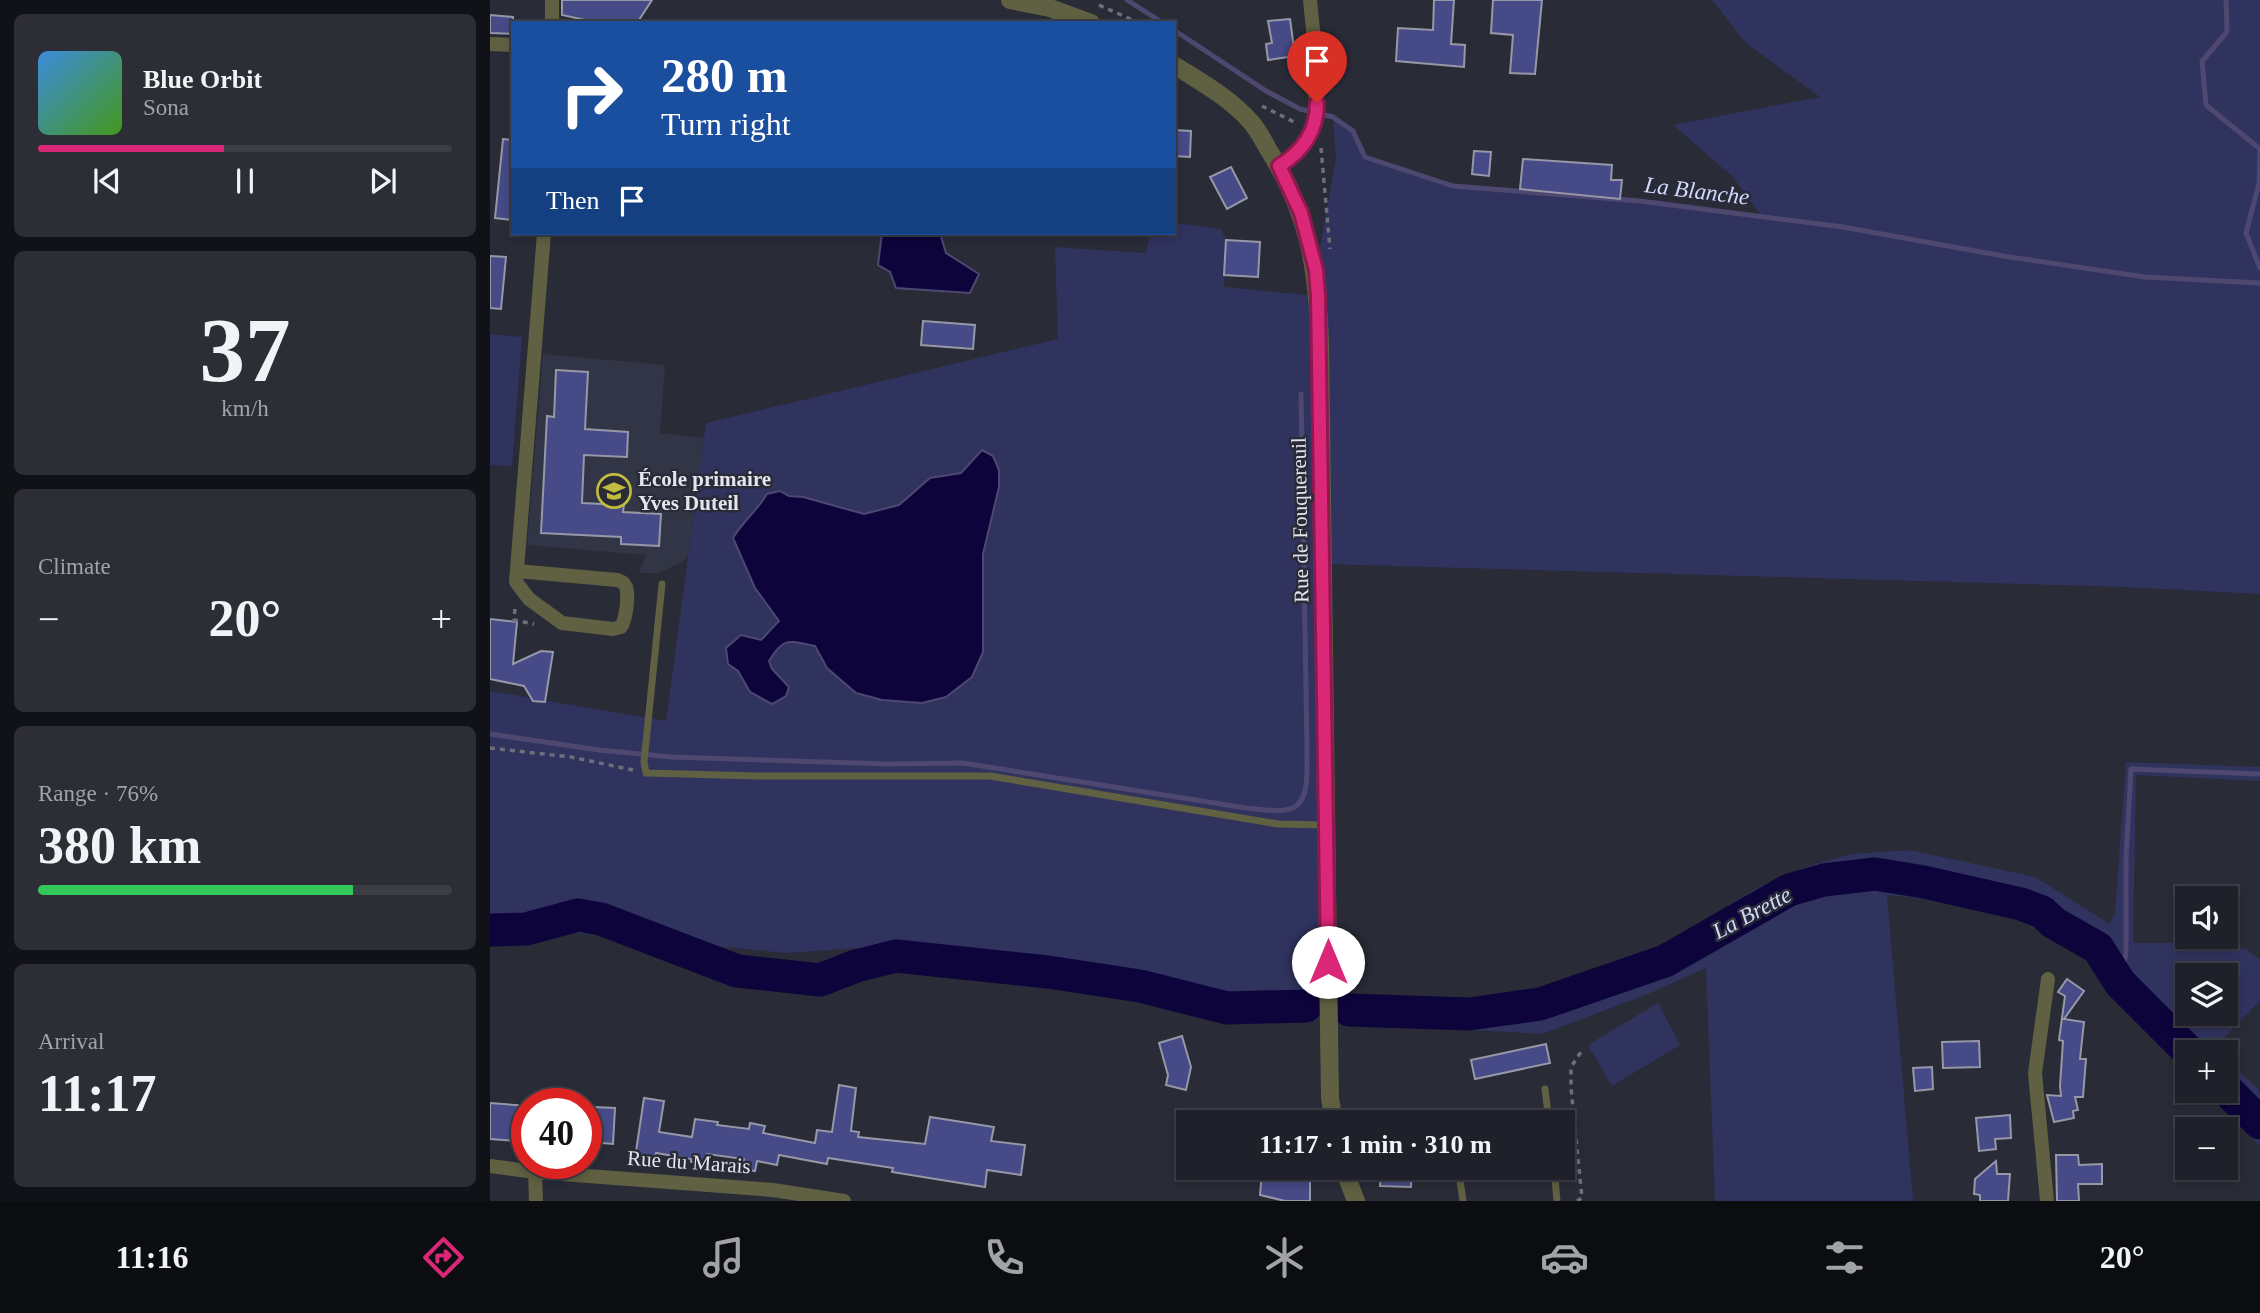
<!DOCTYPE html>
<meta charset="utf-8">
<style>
:root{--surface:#1f2029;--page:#2c2d35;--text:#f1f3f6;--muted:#a1a3a8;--line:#3c3e46;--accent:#db2777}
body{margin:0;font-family:"Times New Roman",serif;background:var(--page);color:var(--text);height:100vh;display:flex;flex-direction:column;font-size:26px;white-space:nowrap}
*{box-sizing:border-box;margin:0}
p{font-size:23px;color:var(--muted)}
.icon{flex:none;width:38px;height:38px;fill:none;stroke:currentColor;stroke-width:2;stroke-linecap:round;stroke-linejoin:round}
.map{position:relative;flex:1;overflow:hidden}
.drawer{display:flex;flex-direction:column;gap:14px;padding:14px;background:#111217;width:490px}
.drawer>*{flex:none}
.top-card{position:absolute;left:21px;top:21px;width:665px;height:214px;border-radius:0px;box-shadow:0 4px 10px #0003,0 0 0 2px var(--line);background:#1a4fa0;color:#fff;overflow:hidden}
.fabs{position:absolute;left:1685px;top:886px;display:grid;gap:14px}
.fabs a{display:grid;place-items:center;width:63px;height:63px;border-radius:0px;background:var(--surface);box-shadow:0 4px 10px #0003,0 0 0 2px var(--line);font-size:35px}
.speed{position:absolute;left:21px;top:1088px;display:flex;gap:14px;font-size:35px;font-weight:700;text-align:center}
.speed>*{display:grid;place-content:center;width:91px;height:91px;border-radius:50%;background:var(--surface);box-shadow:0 4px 10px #0003,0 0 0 2px var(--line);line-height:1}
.speed .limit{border:10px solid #d22;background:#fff;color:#111}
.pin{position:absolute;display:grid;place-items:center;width:60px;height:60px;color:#fff;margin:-72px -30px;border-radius:50% 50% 50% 0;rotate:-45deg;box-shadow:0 0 7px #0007}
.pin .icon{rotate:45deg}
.me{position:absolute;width:77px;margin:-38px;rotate:0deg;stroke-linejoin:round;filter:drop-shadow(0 0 5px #0008)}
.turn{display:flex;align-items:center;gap:24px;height:147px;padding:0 35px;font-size:32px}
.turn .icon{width:91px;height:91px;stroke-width:2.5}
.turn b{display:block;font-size:49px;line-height:60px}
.then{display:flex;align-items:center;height:66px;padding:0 35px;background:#0003;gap:14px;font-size:26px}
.big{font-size:52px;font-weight:600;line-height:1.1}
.drawer .widget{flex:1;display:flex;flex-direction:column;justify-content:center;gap:10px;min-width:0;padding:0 24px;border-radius:10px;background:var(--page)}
.drawer .dial{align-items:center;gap:0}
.dial b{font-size:91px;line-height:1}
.song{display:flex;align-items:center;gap:21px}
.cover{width:84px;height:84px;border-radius:10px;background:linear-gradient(135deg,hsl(210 70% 55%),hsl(100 70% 35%))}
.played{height:7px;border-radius:4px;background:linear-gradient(90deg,var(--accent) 45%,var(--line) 45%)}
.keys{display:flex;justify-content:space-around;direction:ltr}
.heat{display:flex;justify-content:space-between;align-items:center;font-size:38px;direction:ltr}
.charge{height:10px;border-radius:5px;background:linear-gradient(90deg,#34c759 76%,var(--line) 0)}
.trip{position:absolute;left:686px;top:1110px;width:399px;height:70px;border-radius:0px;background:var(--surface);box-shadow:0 4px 10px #0003,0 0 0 2px var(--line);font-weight:600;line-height:70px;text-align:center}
.dock{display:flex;height:112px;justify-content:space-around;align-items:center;background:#0c0d10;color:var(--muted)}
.dock .icon{width:49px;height:49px}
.dock .selected{color:var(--accent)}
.dock b{font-size:32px;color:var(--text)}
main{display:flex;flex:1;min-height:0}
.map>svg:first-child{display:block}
.built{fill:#323545}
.green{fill:#30335e;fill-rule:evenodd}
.water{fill:#0d043c;stroke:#4e4871;stroke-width:2}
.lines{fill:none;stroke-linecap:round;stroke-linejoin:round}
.stream{stroke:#4e4871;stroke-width:5}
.river{stroke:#0d043c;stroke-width:33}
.building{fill:#464a86;stroke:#9698a7;stroke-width:2}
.path{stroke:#6e6f7a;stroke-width:3.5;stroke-dasharray:5 5;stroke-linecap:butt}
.service{stroke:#606042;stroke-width:7}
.minor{stroke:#606042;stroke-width:14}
.tertiary{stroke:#606042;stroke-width:18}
.route-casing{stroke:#8e194d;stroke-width:18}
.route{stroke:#db2777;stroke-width:12}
.labels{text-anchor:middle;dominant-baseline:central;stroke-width:5;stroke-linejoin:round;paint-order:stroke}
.poi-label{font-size:21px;font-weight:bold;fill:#e4e5ed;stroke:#292b37;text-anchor:start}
.street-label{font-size:21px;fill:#e4e5ed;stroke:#292b37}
.water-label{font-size:23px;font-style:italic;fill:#d2d8fd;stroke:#292b37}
</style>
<main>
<section class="drawer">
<div class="widget">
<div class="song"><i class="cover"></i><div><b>Blue Orbit</b><p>Sona</p></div></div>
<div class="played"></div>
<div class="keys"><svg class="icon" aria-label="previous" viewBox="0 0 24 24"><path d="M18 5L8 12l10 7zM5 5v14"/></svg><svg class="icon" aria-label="pause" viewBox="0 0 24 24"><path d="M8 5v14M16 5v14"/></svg><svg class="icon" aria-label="next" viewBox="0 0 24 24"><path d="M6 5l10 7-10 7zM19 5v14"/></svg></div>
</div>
<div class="widget dial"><b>37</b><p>km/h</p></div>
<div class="widget"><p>Climate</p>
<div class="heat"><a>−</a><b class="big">20°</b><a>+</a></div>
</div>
<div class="widget"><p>Range · 76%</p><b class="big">380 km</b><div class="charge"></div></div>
<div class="widget"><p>Arrival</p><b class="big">11:17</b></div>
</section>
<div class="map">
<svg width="1770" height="1201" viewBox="0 0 1770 1201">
<rect width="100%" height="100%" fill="#292b37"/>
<polygon class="built" points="53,354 175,365 170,433 214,438 198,556 191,563 167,573 149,573 156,555 37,545"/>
<g class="green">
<polygon points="1222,0 1770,0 1770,594 1636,587 834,564 839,990 722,992 550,955 400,946 297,953 0,925 0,691 176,721 216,423 568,339 565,247 656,253 660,233 684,233 684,223 731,229 736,240 734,287 828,296 826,270 846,158 843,117 863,131 875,157 963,186 1140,200 1273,218 1243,177 1183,125 1330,97 1256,43"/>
<polygon points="0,334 32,337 22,466 0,465"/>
<path d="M1636,762L1770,767V781L1646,775L1643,943H1697L1757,949L1770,960V1001L1725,1047L1730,1052H1698L1697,1062L1609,967L1568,935L1525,918L1449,900L1397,895L1423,1201H1225L1216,968L1158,994L1052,1034L861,1023L862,996L964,999L1042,996L1163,951L1199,931L1270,886L1322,865L1362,854L1420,850L1545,877L1620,924L1625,913ZM1698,975H1736V1013H1698Z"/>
<polygon points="1168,1003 1190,1045 1122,1086 1098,1045"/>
<polygon points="1736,1058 1770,1091 1770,1146 1758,1134 1743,1108 1726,1090 1736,1090"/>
</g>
<g class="water">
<polygon points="392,233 450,233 456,253 489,274 480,293 406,288 400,272 388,265"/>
<path d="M492,450L503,456L509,470V487L493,554V652L482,677L456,697L432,703L392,700L366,693L337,668L325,646C299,641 294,636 279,661L282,669L299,687L296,696L282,704L260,692L248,671L238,664L236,648L251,635L271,640L289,621L265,588L243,538C253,521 267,511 277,494L290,491L299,496L313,497L374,514L409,505L440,478L471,473Z"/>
</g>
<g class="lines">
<g class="stream">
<polyline points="637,0 673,23"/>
<polyline points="1736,0 1737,32 1712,61 1716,105 1770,149 1769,183 1756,233 1770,268"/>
<polyline points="684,30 776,91 810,109 843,117 863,131 875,157 963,186 1150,201 1353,227 1513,256 1655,277 1770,283"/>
<path d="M0,734L109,750L181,757L397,764L473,763L756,808C769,809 783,812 795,810C823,807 816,768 817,748L811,394"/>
<polyline points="1630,983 1636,953 1636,857 1641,769 1770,774"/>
</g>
<g class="river">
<polyline points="0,930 36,929 88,915 111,919 247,971 330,980 366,966 406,956 558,972 650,986 737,1008 816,1006"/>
<polyline points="859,1010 979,1014 1050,1004 1175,961 1299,890 1334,880 1385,874 1434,882 1531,904 1552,912 1564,923 1608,948 1630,983 1699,1052"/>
<polyline points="1736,1089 1770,1123"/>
</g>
</g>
<g class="building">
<polygon points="72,0 162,0 147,23 109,23 72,15"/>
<polygon points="944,0 964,0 961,44 975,45 974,67 906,61 908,28 943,30"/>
<polygon points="1003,0 1052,0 1045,74 1020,73 1023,35 1001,33"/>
<polygon points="0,15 23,17 23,34 0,33"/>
<polygon points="800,19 805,56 778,60 776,44 782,43 778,21"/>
<polygon points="684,130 701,131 700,157 684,156"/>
<polygon points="13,139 23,140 23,220 5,218"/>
<polygon points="984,151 1001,152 999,176 982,174"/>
<polygon points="1033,159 1122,165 1121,180 1132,180 1130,199 1030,189"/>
<polygon points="741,167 757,198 737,209 720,177"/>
<polygon points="736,240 770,242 768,277 734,275"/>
<polygon points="0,256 16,257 11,309 0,308"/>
<polygon points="433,321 485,325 483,349 431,345"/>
<polygon points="66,370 98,372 95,429 138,432 137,457 94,455 92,503 134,505 133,512 171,514 169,546 131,544 131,537 51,533 57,416 64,417"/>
<polygon points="0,619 27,622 23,664 51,651 63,652 55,702 43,701 34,686 0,679"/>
<polygon points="1577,979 1594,991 1574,1019 1594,1022 1590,1059 1596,1059 1593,1097 1585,1097 1588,1110 1583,1111 1584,1118 1564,1122 1557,1095 1571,1096 1570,1086 1573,1041 1569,1040 1575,996 1568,992"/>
<polygon points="692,1036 701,1067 696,1090 676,1085 678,1075 669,1043"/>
<polygon points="1489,1041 1490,1067 1453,1068 1452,1042"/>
<polygon points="1056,1044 1060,1063 985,1079 981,1060"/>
<polygon points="1442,1067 1443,1089 1425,1091 1423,1068"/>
<polygon points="349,1085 366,1088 361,1131 369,1132 368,1137 435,1144 440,1117 504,1127 501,1141 535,1145 531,1175 497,1170 495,1187 402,1172 403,1168 338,1158 337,1164 289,1155 287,1165 267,1161 265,1171 252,1169 254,1159 217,1154 215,1164 201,1162 201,1159 166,1153 164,1161 145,1158 154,1098 174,1101 169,1132 202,1137 205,1119 228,1122 227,1125 259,1129 260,1123 275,1126 273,1133 325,1143 327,1130 342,1132"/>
<polygon points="0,1103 37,1106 37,1142 0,1139"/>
<polygon points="104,1107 125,1108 123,1144 101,1142"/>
<polygon points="1520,1115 1521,1138 1505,1139 1506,1149 1489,1151 1486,1118"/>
<polygon points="1566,1155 1588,1155 1589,1165 1612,1164 1612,1184 1588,1184 1589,1201 1567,1201"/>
<polygon points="1506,1161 1507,1174 1520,1174 1518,1201 1490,1201 1490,1195 1484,1194 1485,1179"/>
<polygon points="795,1167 820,1167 820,1201 795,1201 770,1195 772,1171 794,1175"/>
<polygon points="891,1167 922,1167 921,1187 890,1186"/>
</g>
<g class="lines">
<g class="path">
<polyline points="609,5 649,23"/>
<polyline points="772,106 806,123"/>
<polyline points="831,148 840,249"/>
<polyline points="25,609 24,620 44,624"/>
<polyline points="0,748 81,757 143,770"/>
<polyline points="1087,1201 1092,1198 1081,1088 1081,1067 1091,1052"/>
</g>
<g class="service">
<polyline points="172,584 154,762 156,773 267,776 500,776 788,824 836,825"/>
<polyline points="1055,1089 1059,1122"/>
<polyline points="968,1167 973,1201"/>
<polyline points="1064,1167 1067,1201"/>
</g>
<g class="minor">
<polyline points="62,0 62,23"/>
<polyline points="0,44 23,45"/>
<polyline points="789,166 810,151 826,121 825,50 820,0"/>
<path d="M27,571L127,580C132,582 134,582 136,587C139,596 136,619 131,627L123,629L72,623L39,599L26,582L54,233"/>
<polyline points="0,1166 45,1172 283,1190 354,1201"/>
<polyline points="45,1172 46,1201"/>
<polyline points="1557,1201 1545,1073 1558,979"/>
</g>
<g class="tertiary">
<polyline points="520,0 560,8 601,23"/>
<path d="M684,65C711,82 740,98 761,122C768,130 773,140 778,149C819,213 827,268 830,342L838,962L840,1098L844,1122"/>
<polyline points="853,1167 866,1201"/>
</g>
</g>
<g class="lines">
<g class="route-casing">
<path id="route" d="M827,103C827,131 812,152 789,166L811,213L826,270L828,296L838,962"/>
</g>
<use href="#route" class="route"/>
</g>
<defs>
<g id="school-ring" transform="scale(1.75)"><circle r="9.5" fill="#292b37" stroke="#c2bd3f" stroke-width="1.5"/><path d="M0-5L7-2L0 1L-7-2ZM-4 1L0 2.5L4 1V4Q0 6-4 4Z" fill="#c2bd3f"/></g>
</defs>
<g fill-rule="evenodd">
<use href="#school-ring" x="124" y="491"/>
</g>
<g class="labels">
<g class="poi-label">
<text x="148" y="479">École primaire<tspan x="148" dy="24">Yves Duteil</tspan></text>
</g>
<g class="street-label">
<text transform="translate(810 520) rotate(-91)">Rue de Fouquereuil</text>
<text transform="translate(199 1162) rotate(4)">Rue du Marais</text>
</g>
<g class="water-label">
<text transform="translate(1207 191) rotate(7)">La Blanche</text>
<text transform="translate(1262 913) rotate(-28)">La Brette</text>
</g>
</g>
</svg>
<div class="fabs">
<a><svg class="icon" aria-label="sound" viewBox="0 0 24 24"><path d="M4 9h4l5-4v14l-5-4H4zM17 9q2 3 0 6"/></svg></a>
<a><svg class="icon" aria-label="layers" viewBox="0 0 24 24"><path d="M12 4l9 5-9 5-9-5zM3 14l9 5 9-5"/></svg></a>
<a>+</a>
<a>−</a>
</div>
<div class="speed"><div class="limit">40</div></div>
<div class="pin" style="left:827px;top:103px;background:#d93025"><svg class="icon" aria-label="arrive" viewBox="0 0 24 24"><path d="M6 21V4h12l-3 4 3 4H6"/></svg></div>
<svg class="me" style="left:838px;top:962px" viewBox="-20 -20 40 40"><circle r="19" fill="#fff"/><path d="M0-13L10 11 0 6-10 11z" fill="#db2777"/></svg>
<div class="trip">11:17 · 1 min · 310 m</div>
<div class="top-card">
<div class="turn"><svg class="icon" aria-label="right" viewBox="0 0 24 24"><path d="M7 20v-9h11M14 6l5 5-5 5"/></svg><div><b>280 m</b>Turn right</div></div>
<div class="then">Then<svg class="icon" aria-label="arrive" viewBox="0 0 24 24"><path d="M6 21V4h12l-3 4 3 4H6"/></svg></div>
</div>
</div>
</main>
<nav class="dock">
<b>11:16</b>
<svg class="icon selected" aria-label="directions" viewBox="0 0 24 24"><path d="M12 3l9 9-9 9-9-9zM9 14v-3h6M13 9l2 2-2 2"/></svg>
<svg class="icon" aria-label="music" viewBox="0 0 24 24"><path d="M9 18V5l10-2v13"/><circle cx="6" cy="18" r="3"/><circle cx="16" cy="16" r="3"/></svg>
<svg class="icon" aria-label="phone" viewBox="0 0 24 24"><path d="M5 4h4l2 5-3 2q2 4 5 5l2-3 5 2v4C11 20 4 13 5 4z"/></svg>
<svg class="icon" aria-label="climate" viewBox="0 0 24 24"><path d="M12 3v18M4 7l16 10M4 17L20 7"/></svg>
<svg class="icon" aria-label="car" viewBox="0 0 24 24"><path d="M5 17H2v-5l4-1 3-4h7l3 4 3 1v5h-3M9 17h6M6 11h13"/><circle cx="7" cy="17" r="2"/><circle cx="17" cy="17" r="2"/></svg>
<svg class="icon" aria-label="filters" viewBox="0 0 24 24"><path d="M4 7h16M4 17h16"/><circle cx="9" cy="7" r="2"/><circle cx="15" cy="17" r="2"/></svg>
<b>20°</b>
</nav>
